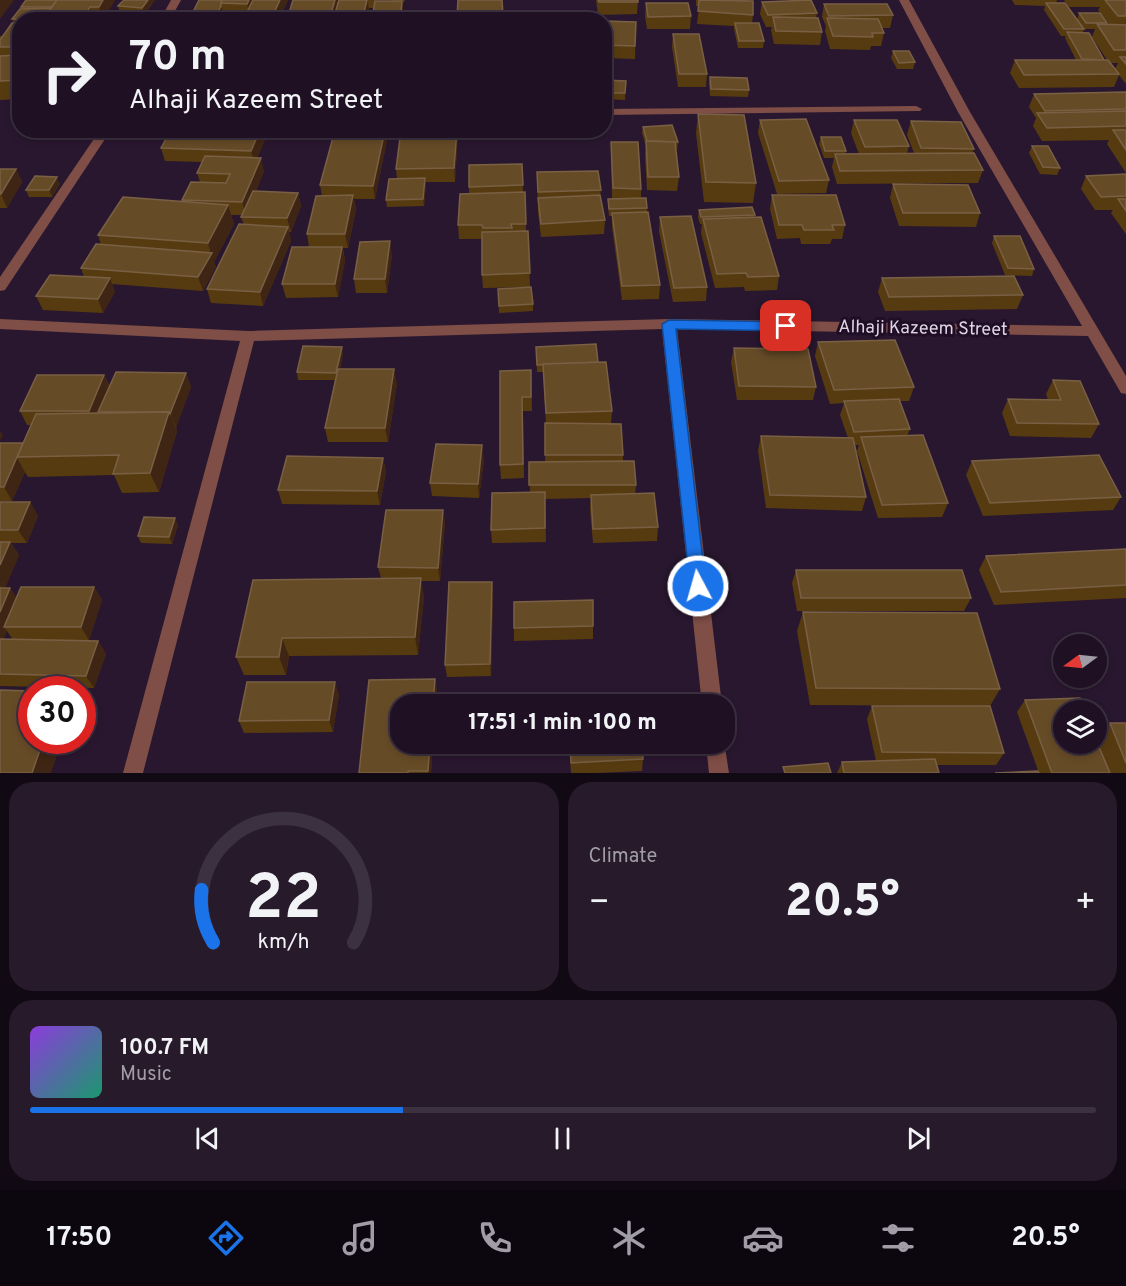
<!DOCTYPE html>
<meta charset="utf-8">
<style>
:root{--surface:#1f1123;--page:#271a2b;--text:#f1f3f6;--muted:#a19da6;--line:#3c3141;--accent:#1a73e8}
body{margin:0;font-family:Overpass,sans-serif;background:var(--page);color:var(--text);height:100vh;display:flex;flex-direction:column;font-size:22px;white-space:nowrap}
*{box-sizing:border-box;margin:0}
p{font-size:20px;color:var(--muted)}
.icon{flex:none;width:33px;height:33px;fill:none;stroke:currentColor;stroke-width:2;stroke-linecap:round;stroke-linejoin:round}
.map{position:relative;height:773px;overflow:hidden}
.drawer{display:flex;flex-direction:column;gap:9px;padding:9px;background:#110913;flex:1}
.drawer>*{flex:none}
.banner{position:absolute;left:12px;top:12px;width:600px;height:126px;border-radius:24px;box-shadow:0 3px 9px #0003,0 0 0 2px var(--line);background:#1f1123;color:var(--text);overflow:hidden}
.needle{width:39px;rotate:255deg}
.fabs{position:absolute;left:1053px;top:634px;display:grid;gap:12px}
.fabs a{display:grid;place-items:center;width:54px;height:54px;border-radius:50%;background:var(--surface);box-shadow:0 3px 9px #0003,0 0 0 2px var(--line);font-size:30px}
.speed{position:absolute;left:18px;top:676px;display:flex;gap:12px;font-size:30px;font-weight:700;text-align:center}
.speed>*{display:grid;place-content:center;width:78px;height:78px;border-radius:50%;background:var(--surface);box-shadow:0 3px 9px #0003,0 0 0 2px var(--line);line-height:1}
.speed .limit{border:9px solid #d22;background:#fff;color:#111}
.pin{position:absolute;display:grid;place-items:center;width:51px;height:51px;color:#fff;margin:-26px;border-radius:12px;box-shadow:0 3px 9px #0006}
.me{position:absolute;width:66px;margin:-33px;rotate:354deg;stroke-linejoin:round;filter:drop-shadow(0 0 4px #0008)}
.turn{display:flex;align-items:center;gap:21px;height:126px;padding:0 18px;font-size:27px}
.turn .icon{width:78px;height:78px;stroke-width:2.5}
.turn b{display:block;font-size:42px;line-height:51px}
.big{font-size:45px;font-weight:800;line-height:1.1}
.drawer .widget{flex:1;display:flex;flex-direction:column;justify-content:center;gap:9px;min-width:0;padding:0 21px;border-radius:24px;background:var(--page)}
.drawer .dial{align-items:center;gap:0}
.dial svg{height:156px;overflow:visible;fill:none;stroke:var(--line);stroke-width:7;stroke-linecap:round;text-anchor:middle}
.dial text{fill:var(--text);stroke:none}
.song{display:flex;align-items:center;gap:18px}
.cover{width:72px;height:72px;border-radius:9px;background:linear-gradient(135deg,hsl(270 70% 55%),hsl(160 70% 35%))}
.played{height:6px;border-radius:3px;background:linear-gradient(90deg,var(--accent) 35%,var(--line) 35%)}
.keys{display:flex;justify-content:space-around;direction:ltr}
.heat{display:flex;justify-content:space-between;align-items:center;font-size:33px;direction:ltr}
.drawer .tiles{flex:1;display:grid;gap:9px;grid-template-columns:1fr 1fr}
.widget:last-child{grid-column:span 2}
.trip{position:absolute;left:390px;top:694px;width:345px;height:60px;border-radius:24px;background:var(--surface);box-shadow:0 3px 9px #0003,0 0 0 2px var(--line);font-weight:800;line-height:60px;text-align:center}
.menu{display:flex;height:96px;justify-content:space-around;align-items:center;background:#0c070e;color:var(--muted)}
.menu .icon{width:42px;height:42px}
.menu .on{color:var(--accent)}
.menu b{font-size:27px;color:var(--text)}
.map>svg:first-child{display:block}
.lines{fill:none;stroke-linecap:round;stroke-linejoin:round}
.minor{fill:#7f4e46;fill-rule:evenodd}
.wall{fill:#573b10;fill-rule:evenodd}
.shaded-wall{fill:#3f2513}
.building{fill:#664b27;stroke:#796044;stroke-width:1.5}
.route{fill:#1a73e8;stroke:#114b97;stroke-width:1.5}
.labels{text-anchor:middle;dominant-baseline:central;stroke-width:6;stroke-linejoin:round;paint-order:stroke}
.street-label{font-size:18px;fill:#dfd4e4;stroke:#1f0e25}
</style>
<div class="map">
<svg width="1126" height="773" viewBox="0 0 1126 773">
<rect width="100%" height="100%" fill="#29172f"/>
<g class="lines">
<g class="minor">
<polygon points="171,0 181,0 170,20 160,20"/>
<polygon points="899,0 909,0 970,112 1126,376 1126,394 1121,393 1088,336 677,329 722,705 702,705 662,329 254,341 143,773 123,773 240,341 0,329 0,319 248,331 669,319 1082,326 958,112"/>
<polygon points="916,106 922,109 920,111 604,115 604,109"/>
<polygon points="100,130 111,130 5,290 0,291 0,277"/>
<polygon points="724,741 729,773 709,773 706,744 724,744"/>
</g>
</g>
<g class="wall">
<polygon points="26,0 115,0 103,20 20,20 20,99 0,100 0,36 3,36 14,23 12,19 21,9 21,7"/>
<polygon points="124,0 155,0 146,12 148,18 120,13 118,6"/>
<polygon points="199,0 288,0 279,20 245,20 245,16 224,16 223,12 219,20 192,20 191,16"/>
<polygon points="293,0 375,0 375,4 393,1 393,0 405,0 404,2 403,2 403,7 402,19 374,19 373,13 374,8 369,8 369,11 367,20 287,20"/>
<polygon points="502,0 503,20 457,20 457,16"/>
<polygon points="596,0 638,0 637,14 598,15"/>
<polygon points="696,0 741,0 753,15 752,23 764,41 763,48 738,48 734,29 734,26 697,24 699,6 696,6"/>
<path d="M1012,0H1057L1056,3L1077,20L1079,13L1107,23L1106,25H1110L1098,10L1100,7H1069L1064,0H1126V84L1119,75L1114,87L1019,88L1010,73L1015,60H1076L1065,38L1066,36H1061L1044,10L1045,6L1015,5ZM1084,29H1095L1092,37L1107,60H1104L1083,32ZM1111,63H1118L1115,69Z"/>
<polygon points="762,2 817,13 816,18 822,32 820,45 774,44 771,30 772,27 766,27 760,14"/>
<polygon points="646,3 691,16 690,29 647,29 645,16"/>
<polygon points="824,4 893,15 890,28 882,28 884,33 881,46 871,46 870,50 830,49 825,31 826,26 822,17"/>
<polygon points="604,21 636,22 635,59 604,58"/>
<polygon points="673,34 707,74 706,87 678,87 672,47"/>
<polygon points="893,51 915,62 913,69 897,69 891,58"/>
<polygon points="710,77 749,90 748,97 710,96 709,83"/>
<polygon points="604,80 626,81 625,100 604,99"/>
<polygon points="1126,92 1126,173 1107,144 1109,140 1042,141 1033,126 1036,118 1029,107 1034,94"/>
<polygon points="698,114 756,183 753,203 704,202 696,133"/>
<polygon points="760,120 829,180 826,193 777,194 758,133"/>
<polygon points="854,120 909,146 907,153 914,153 907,135 911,121 974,149 972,153 983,170 978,183 837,184 832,167 834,158 824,158 819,144 821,137 846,151 845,154 859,154 851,133"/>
<polygon points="643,127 678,142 677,149 676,149 679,177 677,191 647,190 645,155 646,146 642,133"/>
<polygon points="171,130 269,130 257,158 264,171 256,191 298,193 301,206 291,232 289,232 291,241 263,306 211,303 207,289 244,225 241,217 242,215 231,215 234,224 214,262 216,267 203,291 112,284 115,292 103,313 43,310 36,296 84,277 81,268 101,245 98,235 183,202 182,200 200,182 197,173 202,162 165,161 161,148"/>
<polygon points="335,130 386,130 387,140 375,199 354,199 356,209 348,248 343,248 345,261 338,297 286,298 282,284 309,247 307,234 322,196 320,185"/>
<polygon points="401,130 458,130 455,182 426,182 424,206 387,207 386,200 397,179 396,169"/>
<polygon points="611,142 641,189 641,198 647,208 647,212 660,285 659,299 622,300 612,227 612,216 609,216 608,206 608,199 612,199"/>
<polygon points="1032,146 1060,168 1057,175 1040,174 1029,153"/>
<polygon points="522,164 523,192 525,192 526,231 528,231 530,287 483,288 482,275 482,239 459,239 458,225 469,194 469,187"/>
<polygon points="0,169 16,169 22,182 7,208 0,208"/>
<polygon points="537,172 601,190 600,195 605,220 604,234 541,237 538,212"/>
<polygon points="1126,174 1126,234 1111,213 1113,210 1095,210 1081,189 1086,176"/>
<polygon points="60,184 52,197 29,197 26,190"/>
<polygon points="893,184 980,213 976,227 899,226 890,198"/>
<polygon points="772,195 845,225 842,239 832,239 830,244 801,244 800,238 777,239 770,209"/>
<polygon points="699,210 755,215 754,217 779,276 777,290 745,291 744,287 715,288 701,233 702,224 700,224 698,217"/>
<polygon points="660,217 707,287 706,301 673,302 659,231"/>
<polygon points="994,236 1034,269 1032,276 1005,275 992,243"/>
<polygon points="392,255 387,293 356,293 354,279"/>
<polygon points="882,278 1023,295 1017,309 885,311 878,292"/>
<polygon points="498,289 533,304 533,311 499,313"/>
<polygon points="818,342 914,387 909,401 899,401 910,429 907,436 948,503 942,517 878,518 857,451 859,445 855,445 866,497 862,511 766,508 758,450 761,436 848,438 840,415 844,403 830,404 815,356"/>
<polygon points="536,347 598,362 612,411 611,424 623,455 623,461 636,485 635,494 658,527 657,541 593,543 590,509 591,498 545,499 546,542 492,543 491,530 530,492 529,462 545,462 546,423 543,372 537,372"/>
<polygon points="734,348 816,387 813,400 737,400 731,362"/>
<polygon points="343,354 340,369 397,383 388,442 328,442 325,428 335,380 298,380 297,372"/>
<polygon points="531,370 532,411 523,411 524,478 501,479 500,465"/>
<polygon points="186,373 191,387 176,427 177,431 159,492 122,493 114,475 28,477 25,472 12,501 0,501 0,443 23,443 31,425 27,425 20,411 104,375 110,387"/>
<polygon points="1053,380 1099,424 1091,438 1010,436 1002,413 1008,399 1048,400 1046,394"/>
<polygon points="383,458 386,471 380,505 282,504 278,490"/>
<polygon points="484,459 479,498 432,496 430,483"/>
<polygon points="972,461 1121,497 1113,510 983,516 966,475"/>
<path d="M0,502H30L38,516L27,543H11L19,555L5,588H10L16,598L94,587L102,600L89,640H43L98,641L106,654L94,688L0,686ZM7,631L13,640L3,639Z"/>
<polygon points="443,510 445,523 440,581 421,581 424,597 418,655 289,656 286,675 244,675 236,657 381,578 378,567"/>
<polygon points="178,525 172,544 141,543 138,536"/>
<polygon points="1126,549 1126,598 994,605 979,570 986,556"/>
<polygon points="796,570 971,598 964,611 797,611 792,583"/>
<polygon points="493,595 491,676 447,677 445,665"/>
<polygon points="803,612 1000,689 990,706 810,705 797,631"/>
<polygon points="593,626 593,639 514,641 514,628"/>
<polygon points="435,679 437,691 436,705 400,705 400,744 433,744 431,773 359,773 369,680"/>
<polygon points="339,694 333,732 244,733 239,721"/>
<polygon points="1025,700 1096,740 1110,723 1126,723 1126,773 1039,773 1017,712"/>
<polygon points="872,706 1004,753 996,765 937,765 939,773 837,773 842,762 876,761 867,719"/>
<polygon points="569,744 642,744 643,759 642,771 597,773 571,773"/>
</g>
<g class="shaded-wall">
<polygon points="0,0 14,0 0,19"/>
<polygon points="103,0 115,0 103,20 99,7"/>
<polygon points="148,0 155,0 144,14 142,8"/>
<polygon points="249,0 258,0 250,16 247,4"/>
<polygon points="280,0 288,0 279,20 273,20 272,17"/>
<polygon points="335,0 340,0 335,20 329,20"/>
<polygon points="368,0 369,11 367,20 362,20"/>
<polygon points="402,1 403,7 402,19 401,12"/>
<polygon points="221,6 223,12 219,20 217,20 216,16"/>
<polygon points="90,7 94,20 87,20 85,15"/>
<polygon points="146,12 148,18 147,20 140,20"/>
<polygon points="260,130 269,130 255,164 251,151"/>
<polygon points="385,130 386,130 387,140 375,199 373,186"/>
<polygon points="457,130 458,130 455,182 454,168"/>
<polygon points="261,158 264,171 246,215 242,202"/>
<polygon points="16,169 22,182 7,208 1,194"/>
<polygon points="57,177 60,184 52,197 49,190"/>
<polygon points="425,178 426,185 424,206 423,199"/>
<polygon points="298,193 301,206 291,232 287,218"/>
<polygon points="353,195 356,209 348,248 345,234"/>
<polygon points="228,205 234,224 214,262 216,267 203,291 198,277 211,254 208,243"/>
<polygon points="288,227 291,241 263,306 260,292"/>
<polygon points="390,241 392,255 387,293 385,279"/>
<polygon points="342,247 345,261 338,297 335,284"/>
<polygon points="110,278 115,292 103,313 98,299"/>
<polygon points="342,347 343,354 337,380 336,373"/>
<polygon points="394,369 397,383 388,442 385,428"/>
<polygon points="186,373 191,387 176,427 170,414"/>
<polygon points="104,375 110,389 96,425 89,411"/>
<polygon points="169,412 177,431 159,492 150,473"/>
<polygon points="0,431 3,435 0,441"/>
<polygon points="482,445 484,459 479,498 478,484"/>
<polygon points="17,458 25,472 12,501 4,487"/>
<polygon points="383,458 386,471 380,505 377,491"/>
<polygon points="30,502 38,516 27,543 18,530"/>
<polygon points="443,510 445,523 440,581 438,568"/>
<polygon points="175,518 178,525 172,544 169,537"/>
<polygon points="10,542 19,555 4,591 0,586 0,565"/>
<polygon points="421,578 424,597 418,655 415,637"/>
<polygon points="492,582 493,595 491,676 490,664"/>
<polygon points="94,587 102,600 89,640 81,627"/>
<polygon points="10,588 19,601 4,627 7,631 2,643 0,641 0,612"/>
<polygon points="282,638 289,656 286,675 279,657"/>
<polygon points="98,641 106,654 94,688 86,676"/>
<polygon points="435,679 437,691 436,705 433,705"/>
<polygon points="335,682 339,694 333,732 329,720"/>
<polygon points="43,741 62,741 51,773 32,773"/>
<polygon points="430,744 433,744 431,773 428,773"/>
</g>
<g class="building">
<polygon points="26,0 57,0 52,7 21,7"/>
<polygon points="57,0 103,0 99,7 90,7 85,15 60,15 62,11 49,11"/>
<polygon points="124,0 148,0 142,8 118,6"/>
<polygon points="199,0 222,0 221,3 221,6 216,16 191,16"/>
<polygon points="222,0 249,0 247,4 221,3"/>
<polygon points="253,0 280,0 272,17 245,16"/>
<polygon points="293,0 335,0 329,20 287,20"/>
<polygon points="339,0 367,0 362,20 333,20"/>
<polygon points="458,0 502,0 503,15 457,16"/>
<polygon points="598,0 638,0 638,2 599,2"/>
<polygon points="699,0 753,1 753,15 698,11"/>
<polygon points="811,0 817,13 768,15 762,2"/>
<polygon points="1105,0 1126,0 1126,16 1118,16"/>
<polygon points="375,1 402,1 401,12 373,13"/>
<polygon points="646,3 688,3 691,16 648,17"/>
<polygon points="1046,3 1065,3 1084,29 1064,29"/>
<polygon points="824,4 887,4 893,15 829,16"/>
<polygon points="51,8 49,11 51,16 49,19 12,19 20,9"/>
<polygon points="124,11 146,12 140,20 118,20"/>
<polygon points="1079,13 1100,13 1107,23 1086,23"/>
<polygon points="773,17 818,18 822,32 776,31"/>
<polygon points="827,18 878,19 884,33 872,33 873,37 833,36"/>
<polygon points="604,21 636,22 635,46 604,45"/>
<polygon points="12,23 20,23 20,47 0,47 0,40"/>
<polygon points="735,23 759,23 764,41 739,41"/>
<polygon points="1097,24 1126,25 1126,50 1114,50"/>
<polygon points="1067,32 1089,33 1104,60 1082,59"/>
<polygon points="673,34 699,34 707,74 679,74"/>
<polygon points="893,51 909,51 915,62 899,63"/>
<polygon points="20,55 20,80 0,81 0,56"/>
<polygon points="1120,57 1126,57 1126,64"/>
<polygon points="1015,60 1108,60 1119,74 1024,75"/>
<polygon points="710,77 747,78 749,90 711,89"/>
<polygon points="604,80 626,81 625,93 604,93"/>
<polygon points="1126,92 1126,109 1045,111 1034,94"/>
<polygon points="1126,111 1126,126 1047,128 1037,113"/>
<polygon points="698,114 744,115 756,183 706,182"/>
<polygon points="806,119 829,180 779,181 760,120"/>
<polygon points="854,120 897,120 909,146 865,147"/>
<polygon points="911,121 961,122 974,149 921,148"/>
<polygon points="672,125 678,142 647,141 643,127"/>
<polygon points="171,130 260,130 251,151 161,148"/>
<polygon points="335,130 385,130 373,186 320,185"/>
<polygon points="401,130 457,130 454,168 396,169"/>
<polygon points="1113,130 1126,130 1126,150"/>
<polygon points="821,137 841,137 846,151 825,151"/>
<polygon points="646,141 675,142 679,177 648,177"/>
<polygon points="611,142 638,142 641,189 613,188"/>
<polygon points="1032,146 1048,146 1060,168 1043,167"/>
<polygon points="974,153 983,170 840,171 835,154"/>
<polygon points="205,156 261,158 242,202 182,200 191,182 226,183 230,174 197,173"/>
<polygon points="522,164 523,185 469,187 469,165"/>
<polygon points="0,169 16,169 1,194 0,194"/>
<polygon points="598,171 601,190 538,192 537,172"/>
<polygon points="1126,174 1126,196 1101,197 1086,176"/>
<polygon points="35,176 57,177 49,190 26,190"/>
<polygon points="425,178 423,199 386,200 389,179"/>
<polygon points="893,184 968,185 980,213 903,213"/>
<polygon points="253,191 298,193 287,218 241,217"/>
<polygon points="525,192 526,224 511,224 512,228 483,228 482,225 458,225 460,194"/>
<polygon points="353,195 345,234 307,234 316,196"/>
<polygon points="600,195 605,220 541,224 538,198"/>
<polygon points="772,195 836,195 845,225 832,225 834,230 804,230 802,225 779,225"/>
<polygon points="123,197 228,205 208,243 98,235"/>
<polygon points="646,198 647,208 609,209 608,199"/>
<polygon points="1118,199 1126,199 1126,211"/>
<polygon points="752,207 755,215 701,217 699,210"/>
<polygon points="648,212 660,285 622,286 612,213"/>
<polygon points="691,216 707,287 674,288 660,217"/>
<polygon points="761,217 779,276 748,277 746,273 717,274 703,219"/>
<polygon points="239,224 288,227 260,292 207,289"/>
<polygon points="528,231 530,273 482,275 482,232"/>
<polygon points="994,236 1020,236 1034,269 1008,268"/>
<polygon points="390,241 385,279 354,279 360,242"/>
<polygon points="96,244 212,253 198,277 81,268"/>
<polygon points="292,247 342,247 335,284 282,284"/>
<polygon points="50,275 110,278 98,299 36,296"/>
<polygon points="1014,276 1023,295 889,297 882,278"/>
<polygon points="531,287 533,304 499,306 498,289"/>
<polygon points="895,340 914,387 834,390 818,342"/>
<polygon points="596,344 598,362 537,365 536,347"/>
<polygon points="303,346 342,347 336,373 297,372"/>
<polygon points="734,348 808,349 816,387 739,386"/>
<polygon points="606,362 612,411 546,413 543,364"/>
<polygon points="338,369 394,369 385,428 325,428"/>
<polygon points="531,370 531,397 522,397 523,464 500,465 500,371"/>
<polygon points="116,372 186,373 170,414 169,412 98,412"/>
<polygon points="37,375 104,375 89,411 20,411"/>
<polygon points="1053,380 1080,381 1099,424 1017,423 1008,399 1061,400"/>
<polygon points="899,399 910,429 854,432 844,401"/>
<polygon points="169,412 150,473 113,474 119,455 17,457 36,414"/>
<polygon points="545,423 621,424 623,455 545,455"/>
<polygon points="923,435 948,503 882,505 861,437"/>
<polygon points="761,436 853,438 866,497 770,495"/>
<polygon points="0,443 23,443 4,487 0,487"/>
<polygon points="436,444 482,445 478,484 430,483"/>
<polygon points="1099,455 1121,497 990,503 972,461"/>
<polygon points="287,456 383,458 377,491 278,490"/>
<polygon points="634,461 636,485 529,485 529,462"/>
<polygon points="545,492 545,528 491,530 492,493"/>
<polygon points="654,493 658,527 593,529 591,495"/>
<polygon points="0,502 30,502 18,530 0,530"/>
<polygon points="386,510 443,510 438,568 378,567"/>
<polygon points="144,517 175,518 169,537 138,536"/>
<polygon points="0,542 10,542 0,565"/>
<polygon points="1126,549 1126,585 1001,592 986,556"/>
<polygon points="796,570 962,570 971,598 801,598"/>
<polygon points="421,578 415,637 282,638 279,657 236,657 253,580"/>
<polygon points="449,582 492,582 490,664 445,665"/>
<polygon points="21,587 94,587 81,627 4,627"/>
<polygon points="0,588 10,588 0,612"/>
<polygon points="593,600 593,626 514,628 514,602"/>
<polygon points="803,612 977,613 1000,689 816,688"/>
<polygon points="0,639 98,641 86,676 0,674"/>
<polygon points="435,679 433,705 400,705 400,744 430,744 428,771 408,771 408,773 359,773 369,680"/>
<polygon points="247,682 335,682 329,720 239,721"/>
<polygon points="0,690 32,691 32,741 43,741 32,773 0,773"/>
<polygon points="1080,698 1085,711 1064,711 1064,744 1096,744 1096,740 1110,773 1052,773 1025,700"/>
<polygon points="872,706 990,706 1004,753 882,752"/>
<polygon points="1110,723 1126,723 1126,763"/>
<polygon points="570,744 642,744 643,759 571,763"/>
<polygon points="935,759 939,773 844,773 842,762"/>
<polygon points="828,763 831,773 785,773 783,767"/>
<polygon points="1038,771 1039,773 995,773"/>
</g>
<polygon class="route" points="669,320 786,322 793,326 786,331 676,329 706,586 704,591 698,593 693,591 690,586 662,324"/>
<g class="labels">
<g class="street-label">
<text transform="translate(923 329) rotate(1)">Alhaji Kazeem Street</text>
</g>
</g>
</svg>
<div class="fabs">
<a><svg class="needle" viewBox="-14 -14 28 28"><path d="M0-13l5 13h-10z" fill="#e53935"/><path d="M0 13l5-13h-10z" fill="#a19da6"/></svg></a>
<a><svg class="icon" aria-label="layers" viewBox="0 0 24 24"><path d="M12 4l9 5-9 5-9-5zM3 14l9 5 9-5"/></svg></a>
</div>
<div class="speed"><div class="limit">30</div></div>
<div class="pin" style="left:786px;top:326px;background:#d93025"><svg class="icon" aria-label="arrive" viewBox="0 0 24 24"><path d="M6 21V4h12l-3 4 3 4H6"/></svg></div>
<svg class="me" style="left:698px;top:586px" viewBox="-20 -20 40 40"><circle r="17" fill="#1a73e8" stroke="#fff" stroke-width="3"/><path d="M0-11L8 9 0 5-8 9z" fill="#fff"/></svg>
<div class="trip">17:51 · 1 min · 100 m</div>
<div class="banner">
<div class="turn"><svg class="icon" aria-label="right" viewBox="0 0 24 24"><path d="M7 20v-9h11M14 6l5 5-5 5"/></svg><div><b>70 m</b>Alhaji Kazeem Street</div></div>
</div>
</div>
<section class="drawer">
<div class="tiles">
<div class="widget dial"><svg viewBox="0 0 100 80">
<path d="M14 69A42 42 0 1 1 86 69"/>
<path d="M14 69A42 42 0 0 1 8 42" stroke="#1a73e8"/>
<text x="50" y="56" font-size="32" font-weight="700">22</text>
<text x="50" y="72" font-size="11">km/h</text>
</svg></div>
<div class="widget"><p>Climate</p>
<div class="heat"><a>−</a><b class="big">20.5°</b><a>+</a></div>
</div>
<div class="widget">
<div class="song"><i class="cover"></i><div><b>100.7 FM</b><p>Music</p></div></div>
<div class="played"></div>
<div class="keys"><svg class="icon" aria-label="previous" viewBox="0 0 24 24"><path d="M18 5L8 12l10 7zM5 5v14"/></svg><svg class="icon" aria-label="pause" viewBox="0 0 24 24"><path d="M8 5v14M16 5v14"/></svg><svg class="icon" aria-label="next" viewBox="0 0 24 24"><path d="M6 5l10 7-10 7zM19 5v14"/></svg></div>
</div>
</div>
</section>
<nav class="menu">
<b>17:50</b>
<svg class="icon on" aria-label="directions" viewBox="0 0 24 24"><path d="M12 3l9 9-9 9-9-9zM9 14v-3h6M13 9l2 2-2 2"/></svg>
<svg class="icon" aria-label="music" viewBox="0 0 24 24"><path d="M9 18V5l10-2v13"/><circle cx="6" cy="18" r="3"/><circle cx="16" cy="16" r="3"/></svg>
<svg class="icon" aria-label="phone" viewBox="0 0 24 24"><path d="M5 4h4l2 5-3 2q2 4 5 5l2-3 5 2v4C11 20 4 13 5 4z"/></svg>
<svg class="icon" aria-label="climate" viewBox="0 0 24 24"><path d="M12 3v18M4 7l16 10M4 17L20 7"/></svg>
<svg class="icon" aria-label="car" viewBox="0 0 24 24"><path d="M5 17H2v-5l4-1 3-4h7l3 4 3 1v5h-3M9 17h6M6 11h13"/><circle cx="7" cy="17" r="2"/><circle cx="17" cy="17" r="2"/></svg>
<svg class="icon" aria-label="filters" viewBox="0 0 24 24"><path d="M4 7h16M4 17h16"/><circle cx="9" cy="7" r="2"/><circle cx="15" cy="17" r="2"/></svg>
<b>20.5°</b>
</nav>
